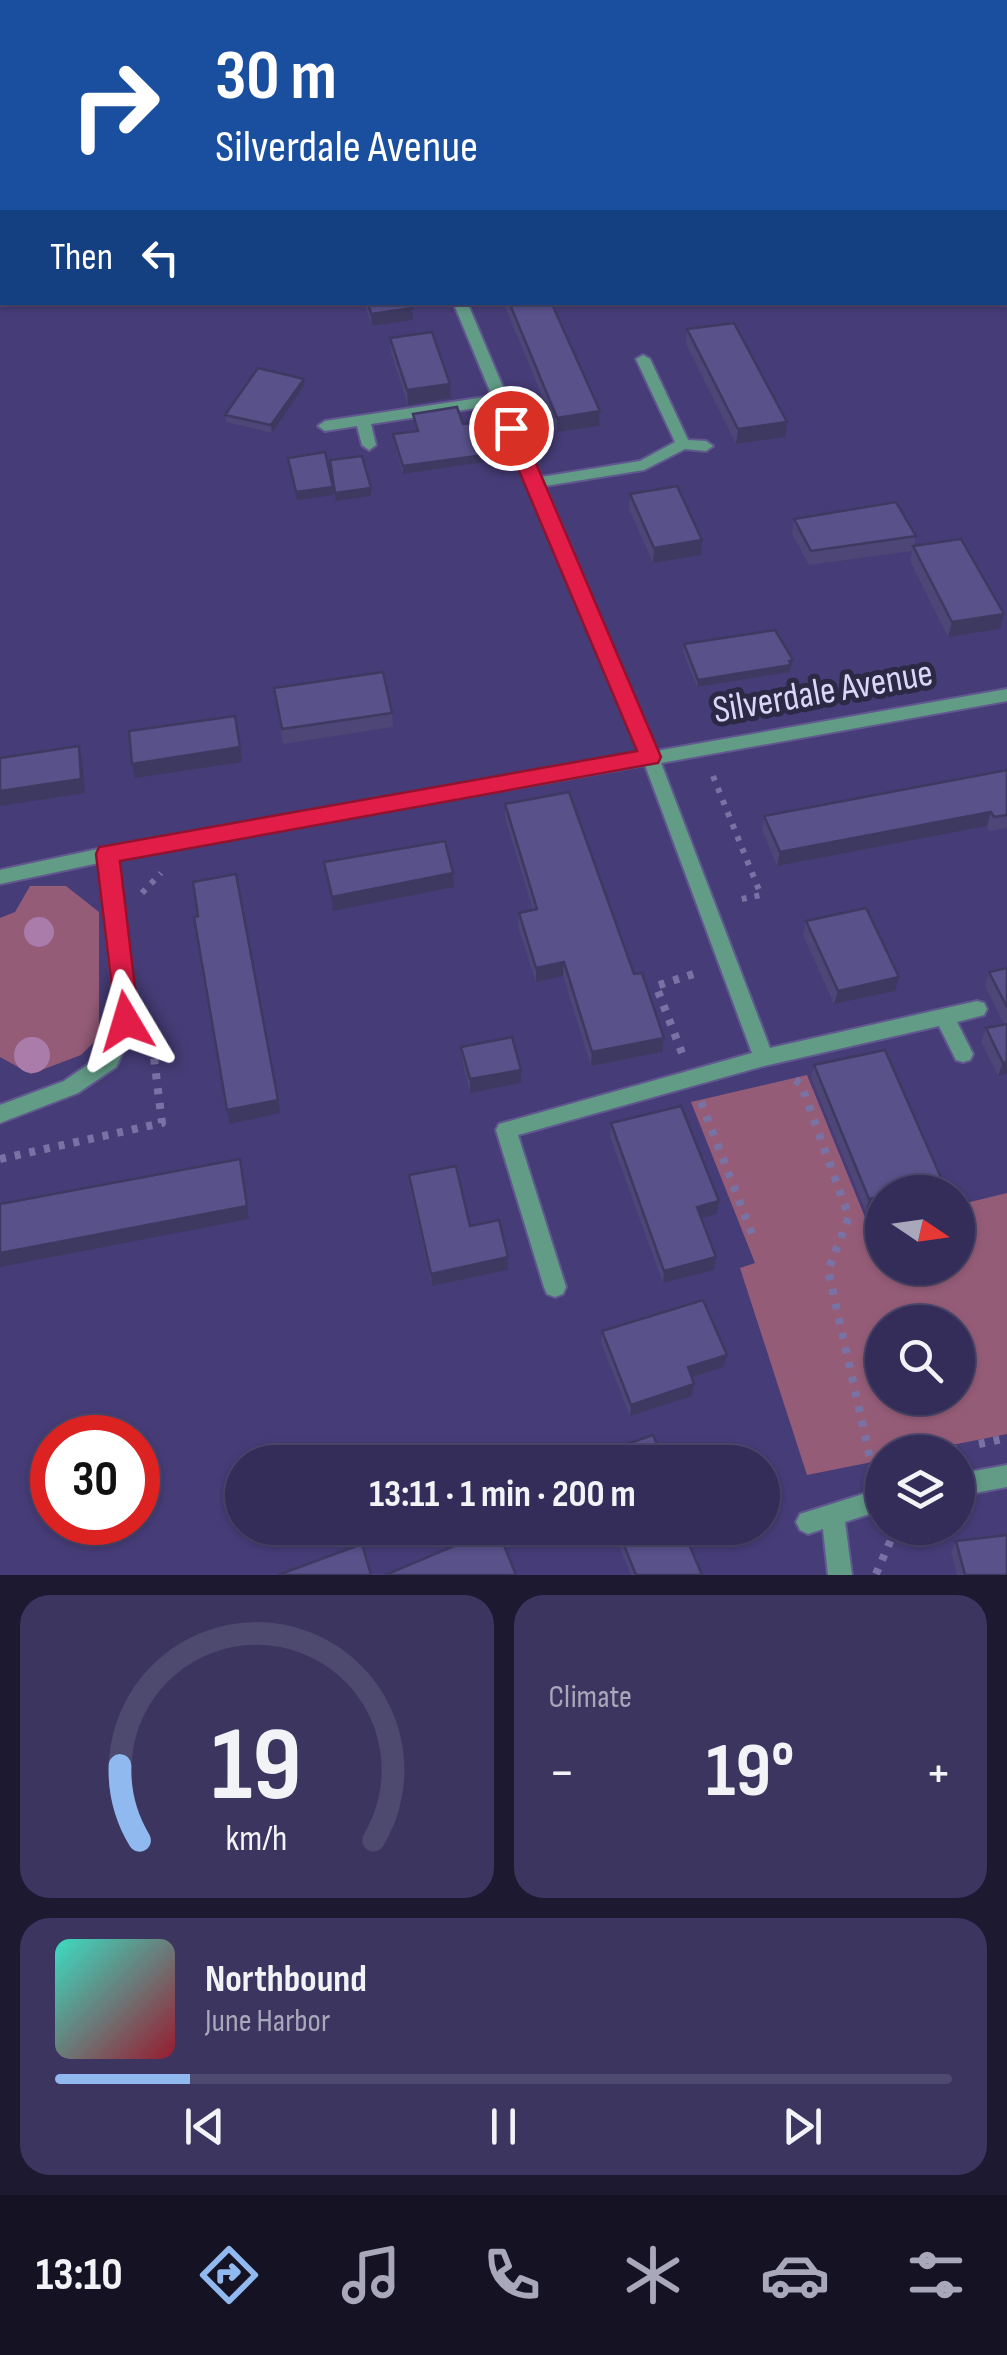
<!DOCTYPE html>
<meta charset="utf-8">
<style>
:root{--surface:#342d59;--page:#3c355f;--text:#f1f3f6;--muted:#a9a8ba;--line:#4e496f;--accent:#90b9f0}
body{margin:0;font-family:"Sofia Sans Condensed",sans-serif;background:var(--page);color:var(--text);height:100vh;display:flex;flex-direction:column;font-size:38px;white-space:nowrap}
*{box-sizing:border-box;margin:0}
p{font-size:32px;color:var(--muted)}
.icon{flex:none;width:55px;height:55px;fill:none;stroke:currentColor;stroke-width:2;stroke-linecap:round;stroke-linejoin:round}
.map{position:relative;height:1575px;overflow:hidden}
.sheet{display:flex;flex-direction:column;gap:20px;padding:20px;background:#1d1931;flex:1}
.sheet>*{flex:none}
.top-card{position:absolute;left:0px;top:0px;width:1008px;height:305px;box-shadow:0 2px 8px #0004,0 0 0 2px var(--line);background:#1a4fa0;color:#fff;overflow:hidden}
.needle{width:65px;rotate:103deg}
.controls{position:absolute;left:865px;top:1175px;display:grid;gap:20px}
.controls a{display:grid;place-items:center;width:110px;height:110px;border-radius:50%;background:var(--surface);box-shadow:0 2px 8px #0004,0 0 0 2px var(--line);font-size:50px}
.speed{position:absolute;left:30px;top:1415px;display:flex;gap:20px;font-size:50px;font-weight:700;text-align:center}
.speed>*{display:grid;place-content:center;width:130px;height:130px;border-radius:50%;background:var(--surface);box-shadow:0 2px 8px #0004,0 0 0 2px var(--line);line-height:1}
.speed .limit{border:15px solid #d22;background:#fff;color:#111}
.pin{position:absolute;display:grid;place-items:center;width:85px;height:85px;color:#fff;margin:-42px;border:5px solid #fff;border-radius:50%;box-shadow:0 2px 10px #0007}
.me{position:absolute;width:110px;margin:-55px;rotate:353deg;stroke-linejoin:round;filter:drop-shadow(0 0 8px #0008)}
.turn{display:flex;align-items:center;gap:35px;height:210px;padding:0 50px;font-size:45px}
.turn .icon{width:130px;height:130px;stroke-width:2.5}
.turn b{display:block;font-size:70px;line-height:85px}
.then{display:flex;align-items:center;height:95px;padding:0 50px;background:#0003;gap:20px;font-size:38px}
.big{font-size:75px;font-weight:700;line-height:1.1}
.sheet .card{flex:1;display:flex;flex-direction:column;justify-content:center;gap:15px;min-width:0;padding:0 35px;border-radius:30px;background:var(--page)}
.sheet .dial{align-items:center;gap:0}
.dial svg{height:260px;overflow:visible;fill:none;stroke:var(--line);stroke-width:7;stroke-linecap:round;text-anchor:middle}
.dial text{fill:var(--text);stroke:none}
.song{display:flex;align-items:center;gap:30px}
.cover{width:120px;height:120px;border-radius:15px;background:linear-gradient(135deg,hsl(170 70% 55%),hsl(350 70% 35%))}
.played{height:10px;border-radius:5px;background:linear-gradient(90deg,var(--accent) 15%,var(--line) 15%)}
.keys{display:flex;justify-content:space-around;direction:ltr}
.heat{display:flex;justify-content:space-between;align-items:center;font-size:55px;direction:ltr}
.sheet .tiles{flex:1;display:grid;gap:20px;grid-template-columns:1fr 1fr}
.card:last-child{grid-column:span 2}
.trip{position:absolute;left:225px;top:1445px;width:555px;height:100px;border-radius:50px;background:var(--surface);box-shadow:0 2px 8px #0004,0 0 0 2px var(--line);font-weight:700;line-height:100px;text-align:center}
.tabs{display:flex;height:160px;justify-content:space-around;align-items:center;background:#151224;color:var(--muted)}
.tabs .icon{width:70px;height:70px}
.tabs .on{color:var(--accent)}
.tabs b{font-size:45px;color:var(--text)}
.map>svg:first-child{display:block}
.green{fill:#955c78;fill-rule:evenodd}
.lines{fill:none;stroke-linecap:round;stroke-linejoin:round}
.minor-casing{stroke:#60588f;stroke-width:4}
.path-far1{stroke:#7972a5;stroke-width:6;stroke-dasharray:5 8;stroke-linecap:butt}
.path{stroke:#7972a5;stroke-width:8;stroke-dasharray:6 9;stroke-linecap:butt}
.minor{fill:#629b86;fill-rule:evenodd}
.tree{fill:#a97caa}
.wall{fill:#4d4677}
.shaded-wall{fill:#3e3961}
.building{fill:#59518a;stroke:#3e3961;stroke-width:2.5}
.route{fill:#e11d48;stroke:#92132f;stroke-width:2.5}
.labels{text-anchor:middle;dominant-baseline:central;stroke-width:10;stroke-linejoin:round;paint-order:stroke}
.street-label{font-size:38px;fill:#d9d6fa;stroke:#2c2944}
</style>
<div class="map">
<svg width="1007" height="1575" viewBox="0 0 1007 1575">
<rect width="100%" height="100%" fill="#463c77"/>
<g class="green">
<polygon points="30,886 66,886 99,912 99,1037 81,1055 31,1074 0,1057 0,918 15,912"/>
<path d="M807,1075L869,1227L882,1224V1268H958V1205L1007,1193V1434L917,1452H882V1460L807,1475L740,1268L755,1263L691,1102ZM958,1322V1398H882V1322Z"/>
</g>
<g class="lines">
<g class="minor-casing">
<g id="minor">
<polygon points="912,0 924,0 925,2 914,2"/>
<polygon points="1005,134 1007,135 1007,145 1005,144"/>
<polygon points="453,302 467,302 541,477 640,461 675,442 636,359 643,355 650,359 688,440 706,441 713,446 706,451 685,449 644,470 545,486 656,751 1007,689 1007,701 661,763 770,1048 977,1001 984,1003 987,1009 984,1015 957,1022 973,1054 970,1060 963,1062 956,1060 939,1026 764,1066 518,1135 566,1287 563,1294 555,1297 547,1294 544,1287 496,1130 499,1124 752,1053 645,765 117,859 136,1021 119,1061 116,1067 78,1093 0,1123 0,1105 64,1081 102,1055 116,1021 99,863 0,884 0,870 107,847 640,753 496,405 371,424 376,445 369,450 362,445 357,426 325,431 318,426 325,421 492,396"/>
<polygon points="1007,1465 1007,1487 958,1496 958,1474"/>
<polygon points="882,1488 882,1510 845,1522 852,1575 828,1575 823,1529 808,1534 800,1530 796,1522 800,1514"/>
</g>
</g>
<g class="path-far1">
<polyline points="713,776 761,895 737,900"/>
<polyline points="142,893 161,873"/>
</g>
<g class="path">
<polyline points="682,1053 656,986 700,972"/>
<polyline points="795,1080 801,1084 849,1217 828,1270 873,1471"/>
<polyline points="701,1102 752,1234"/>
<polyline points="0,1159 162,1123 152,1041"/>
<polyline points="979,1444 1007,1438"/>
<polyline points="939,1452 957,1449"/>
<polyline points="876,1574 896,1528"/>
</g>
<use href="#minor" class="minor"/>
</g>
<g class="tree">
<circle cx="39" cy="932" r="15"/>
<circle cx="32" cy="1055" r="18"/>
</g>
<g class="wall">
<polygon points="364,302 410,302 413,320 372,326"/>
<polygon points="503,302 551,302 600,411 599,426 557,432"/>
<polygon points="687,329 785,437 736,444 686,344"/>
<polygon points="390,338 450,384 451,398 408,405 391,353"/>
<polygon points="304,379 304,386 272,433 226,422 225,415"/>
<polygon points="413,414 463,424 484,462 403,474 394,442 393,434 416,431"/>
<polygon points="630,494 701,555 653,563 629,509"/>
<polygon points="794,519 916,536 914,546 1000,629 948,637 910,561 912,551 809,565 792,534"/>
<polygon points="684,644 793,660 792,668 791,668 790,672 697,687 683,652"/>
<polygon points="276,702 392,713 393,727 283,744"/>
<polygon points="1007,770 1007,828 989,831 987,826 777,866 762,830 764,816"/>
<polygon points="505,804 634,974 664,1038 662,1052 591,1066 563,976 536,982 518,927 519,913 533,910 505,818"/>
<polygon points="806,921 895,991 834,1004 803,935"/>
<polygon points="1007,968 1007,1074 998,1076 981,1042 986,1028 1004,1024 985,986 989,972"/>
<polygon points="461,1047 521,1070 521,1083 470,1093 462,1060"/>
<polygon points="814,1065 943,1182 939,1192 882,1192 866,1212 811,1078"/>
<polygon points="611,1123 717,1214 702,1218 714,1270 663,1283 610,1137"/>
<polygon points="409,1175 470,1226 508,1270 432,1286 410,1188"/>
<polygon points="602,1331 724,1367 692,1377 694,1384 692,1396 630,1416 601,1343"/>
<polygon points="612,1528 692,1528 692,1545 689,1546 702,1575 631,1575"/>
<polygon points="956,1541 1007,1575 957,1575 951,1552"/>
</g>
<g class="shaded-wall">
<polygon points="412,308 413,320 372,326 371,314"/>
<polygon points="304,379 304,386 272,433 271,425"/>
<polygon points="450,384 451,398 408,405 407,390"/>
<polygon points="600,411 599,426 557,432 557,418"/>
<polygon points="787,422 785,437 736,444 738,429"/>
<polygon points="484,455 484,462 403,474 403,466"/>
<polygon points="333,487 333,495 297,500 296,492"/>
<polygon points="371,488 371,496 336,501 335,493"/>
<polygon points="702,540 701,555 653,563 654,548"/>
<polygon points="1004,614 1000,629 948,637 952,622"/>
<polygon points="793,660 790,672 697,687 698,680"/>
<polygon points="79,746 82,761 85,793 0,806 0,791"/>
<polygon points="240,747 242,762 135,778 132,764"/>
<polygon points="991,812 987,826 777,866 780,852"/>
<polygon points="453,873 454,887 333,911 332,897"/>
<polygon points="564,962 563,976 536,982 536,968"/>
<polygon points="899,977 895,991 834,1004 838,991"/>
<polygon points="664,1038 662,1052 591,1066 592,1052"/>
<polygon points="1007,1062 1007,1074 998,1076 1003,1063"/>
<polygon points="521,1070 521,1083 470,1093 470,1079"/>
<polygon points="278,1100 280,1113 230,1124 227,1110"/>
<polygon points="240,1159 249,1219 0,1267 0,1253"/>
<polygon points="943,1182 939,1192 897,1192"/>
<polygon points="882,1196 882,1208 866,1212 869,1199"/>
<polygon points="719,1201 717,1214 695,1220 697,1207"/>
<polygon points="508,1257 508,1270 432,1286 431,1274"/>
<polygon points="716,1257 714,1270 663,1283 664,1271"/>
<polygon points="727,1355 724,1367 686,1379 688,1367"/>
<polygon points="694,1384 692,1396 630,1416 631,1405"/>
<polygon points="694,1534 692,1545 683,1548 686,1537"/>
</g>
<g class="building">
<polygon points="819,0 861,0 863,2 820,2"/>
<polygon points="368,302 410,302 412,308 371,314"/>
<polygon points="509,302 551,302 600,411 557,418"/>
<polygon points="734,323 787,422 738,429 687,329"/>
<polygon points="432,332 450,384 407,390 390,338"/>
<polygon points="258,368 304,379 271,425 225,415"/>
<polygon points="457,407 463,424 474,423 484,455 403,466 393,434 418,431 413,414"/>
<polygon points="325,452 333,487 296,492 288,458"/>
<polygon points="362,456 371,488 335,493 330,460"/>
<polygon points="677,486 702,540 654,548 630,494"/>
<polygon points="896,502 916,536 811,551 794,519"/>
<polygon points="961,539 1004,614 952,622 913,546"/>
<polygon points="775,630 793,660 789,661 791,665 698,680 684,644"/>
<polygon points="383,672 392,713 282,729 274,688"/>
<polygon points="235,716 240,747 132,764 129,731"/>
<polygon points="79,746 81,779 0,791 0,758"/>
<polygon points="1007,770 1007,815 994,817 991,812 780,852 764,816"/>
<polygon points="569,792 634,974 642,973 664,1038 592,1052 564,962 536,968 519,913 537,909 505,804"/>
<polygon points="445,841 453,873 332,897 324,862"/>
<polygon points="236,874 278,1100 227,1110 194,917 198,916 193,882"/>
<polygon points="866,908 899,977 838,991 806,921"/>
<polygon points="1007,968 1007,1007 989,972"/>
<polygon points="1007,1024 1007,1062 1003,1063 986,1028"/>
<polygon points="512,1037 521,1070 470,1079 461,1047"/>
<polygon points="885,1050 943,1182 897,1192 882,1192 882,1196 869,1199 814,1065"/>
<polygon points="681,1106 719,1201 697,1207 716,1257 664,1271 611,1123"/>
<polygon points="240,1159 247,1206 0,1253 0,1204"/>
<polygon points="456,1166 470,1226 499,1220 508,1257 431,1274 409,1175"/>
<polygon points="703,1300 727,1355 688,1367 694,1384 631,1405 602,1331"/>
<polygon points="653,1435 665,1462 592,1462 589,1457"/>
<polygon points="497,1528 516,1575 385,1575"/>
<polygon points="617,1528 692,1528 694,1534 686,1537 702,1575 636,1575"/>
<polygon points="1007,1535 1007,1575 965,1575 956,1541"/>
<polygon points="362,1544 371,1575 278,1575"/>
</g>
<polygon class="route" points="511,421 521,428 661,757 658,763 120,861 139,1021 135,1029 126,1032 117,1029 96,854 99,847 637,751 501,428"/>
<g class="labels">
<g class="street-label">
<text transform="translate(823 692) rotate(-10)">Silverdale Avenue</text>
</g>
</g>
</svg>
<div class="controls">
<a><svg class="needle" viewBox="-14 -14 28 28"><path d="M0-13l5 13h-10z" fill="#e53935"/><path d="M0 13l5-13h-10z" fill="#a9a8ba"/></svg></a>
<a><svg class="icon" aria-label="search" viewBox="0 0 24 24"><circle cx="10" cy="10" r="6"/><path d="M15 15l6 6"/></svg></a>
<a><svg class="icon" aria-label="layers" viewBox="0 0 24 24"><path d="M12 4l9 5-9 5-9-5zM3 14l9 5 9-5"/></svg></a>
</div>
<div class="speed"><div class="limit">30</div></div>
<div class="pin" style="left:511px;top:428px;background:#d93025"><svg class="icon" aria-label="arrive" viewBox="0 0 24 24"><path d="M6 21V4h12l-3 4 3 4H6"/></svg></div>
<svg class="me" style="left:126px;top:1021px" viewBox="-20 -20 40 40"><path d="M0-17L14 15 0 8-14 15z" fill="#e11d48" stroke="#fff" stroke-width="4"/></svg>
<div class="trip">13:11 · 1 min · 200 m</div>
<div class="top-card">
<div class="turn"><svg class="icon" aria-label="right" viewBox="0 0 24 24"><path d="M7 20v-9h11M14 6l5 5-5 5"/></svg><div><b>30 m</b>Silverdale Avenue</div></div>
<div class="then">Then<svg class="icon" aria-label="left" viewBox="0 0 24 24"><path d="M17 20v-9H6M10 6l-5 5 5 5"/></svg></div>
</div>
</div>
<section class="sheet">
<div class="tiles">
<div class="card dial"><svg viewBox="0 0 100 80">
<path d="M14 69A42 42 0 1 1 86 69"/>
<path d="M14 69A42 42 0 0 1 8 46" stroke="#90b9f0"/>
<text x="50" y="56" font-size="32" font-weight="700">19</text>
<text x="50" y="72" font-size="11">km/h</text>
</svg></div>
<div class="card"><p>Climate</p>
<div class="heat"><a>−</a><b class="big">19°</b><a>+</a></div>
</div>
<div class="card">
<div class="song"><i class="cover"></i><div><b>Northbound</b><p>June Harbor</p></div></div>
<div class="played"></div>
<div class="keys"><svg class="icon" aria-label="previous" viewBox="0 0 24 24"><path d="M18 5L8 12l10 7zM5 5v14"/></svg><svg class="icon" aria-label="pause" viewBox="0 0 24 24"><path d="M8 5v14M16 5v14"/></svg><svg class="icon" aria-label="next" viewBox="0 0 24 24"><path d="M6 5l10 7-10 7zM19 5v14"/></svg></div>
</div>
</div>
</section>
<nav class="tabs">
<b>13:10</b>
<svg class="icon on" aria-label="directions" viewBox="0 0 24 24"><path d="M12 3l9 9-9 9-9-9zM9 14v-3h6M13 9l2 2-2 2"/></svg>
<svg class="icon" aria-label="music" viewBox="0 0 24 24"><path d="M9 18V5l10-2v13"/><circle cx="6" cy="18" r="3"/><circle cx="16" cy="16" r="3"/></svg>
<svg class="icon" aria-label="phone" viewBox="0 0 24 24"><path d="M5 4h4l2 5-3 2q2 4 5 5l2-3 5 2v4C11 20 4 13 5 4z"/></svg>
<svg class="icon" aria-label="climate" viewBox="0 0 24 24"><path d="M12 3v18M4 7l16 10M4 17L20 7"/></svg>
<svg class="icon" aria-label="car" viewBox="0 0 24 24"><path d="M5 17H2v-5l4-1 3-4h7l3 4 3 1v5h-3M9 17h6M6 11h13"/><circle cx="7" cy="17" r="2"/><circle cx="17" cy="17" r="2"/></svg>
<svg class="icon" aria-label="filters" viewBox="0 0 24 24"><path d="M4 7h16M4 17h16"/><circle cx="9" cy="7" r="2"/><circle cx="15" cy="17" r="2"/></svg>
</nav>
